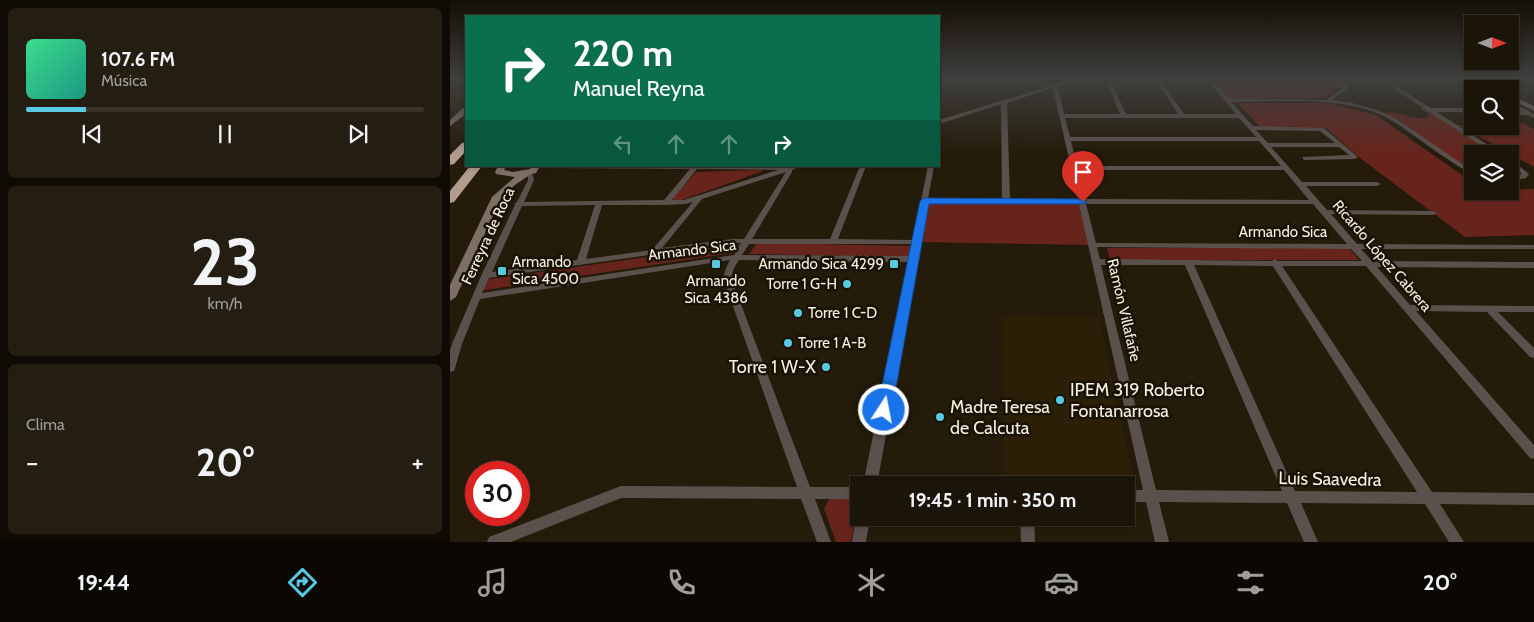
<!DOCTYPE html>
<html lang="es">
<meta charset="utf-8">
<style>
:root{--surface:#1b1408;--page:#241d12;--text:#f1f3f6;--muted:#a09e9c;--line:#393329;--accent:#58c9e3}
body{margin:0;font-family:Cabin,sans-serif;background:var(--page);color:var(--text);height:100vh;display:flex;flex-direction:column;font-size:19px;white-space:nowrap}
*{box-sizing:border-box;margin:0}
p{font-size:16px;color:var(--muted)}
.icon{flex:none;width:28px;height:28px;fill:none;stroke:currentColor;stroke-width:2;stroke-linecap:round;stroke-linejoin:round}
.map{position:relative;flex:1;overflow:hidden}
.details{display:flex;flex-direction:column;gap:8px;padding:8px;background:#0f0b04;width:450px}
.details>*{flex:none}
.banner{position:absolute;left:15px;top:15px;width:475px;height:152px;border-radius:0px;box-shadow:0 1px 4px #0004,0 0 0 1px var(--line);background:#0b6e4f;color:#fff;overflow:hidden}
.needle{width:32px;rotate:90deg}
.tools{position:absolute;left:1014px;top:15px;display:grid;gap:10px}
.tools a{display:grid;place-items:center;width:55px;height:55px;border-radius:0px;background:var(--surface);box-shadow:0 1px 4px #0004,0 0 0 1px var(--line);font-size:25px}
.speed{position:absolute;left:15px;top:461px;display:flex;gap:10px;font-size:25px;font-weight:700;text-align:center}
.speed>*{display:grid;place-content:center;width:65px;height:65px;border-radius:50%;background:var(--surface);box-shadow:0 1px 4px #0004,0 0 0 1px var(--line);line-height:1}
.speed .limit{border:8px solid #d22;background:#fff;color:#111}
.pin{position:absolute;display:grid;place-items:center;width:42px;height:42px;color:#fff;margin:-51px -21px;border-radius:50% 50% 50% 0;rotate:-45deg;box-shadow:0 0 5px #0007}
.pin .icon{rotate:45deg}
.me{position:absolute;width:55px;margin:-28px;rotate:11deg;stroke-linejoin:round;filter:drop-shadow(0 0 4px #0008)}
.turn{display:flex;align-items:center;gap:18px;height:105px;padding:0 25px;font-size:22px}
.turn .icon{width:65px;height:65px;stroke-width:2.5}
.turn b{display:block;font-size:35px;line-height:42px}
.lanes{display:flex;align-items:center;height:48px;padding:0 25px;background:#0003;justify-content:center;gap:25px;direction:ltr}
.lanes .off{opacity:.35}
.big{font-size:38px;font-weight:700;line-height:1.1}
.details .tile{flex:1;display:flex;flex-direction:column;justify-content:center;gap:8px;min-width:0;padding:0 18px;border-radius:8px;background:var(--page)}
.details .dial{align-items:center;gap:0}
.dial b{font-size:65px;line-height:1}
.song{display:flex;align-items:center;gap:15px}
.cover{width:60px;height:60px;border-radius:8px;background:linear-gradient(135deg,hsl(150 70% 55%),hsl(170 70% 35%))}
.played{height:5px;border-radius:2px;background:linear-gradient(90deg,var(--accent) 15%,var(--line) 15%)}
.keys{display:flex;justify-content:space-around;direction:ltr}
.heat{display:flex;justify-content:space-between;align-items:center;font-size:28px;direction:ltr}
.trip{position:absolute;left:400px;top:476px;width:285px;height:50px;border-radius:0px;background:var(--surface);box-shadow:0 1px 4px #0004,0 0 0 1px var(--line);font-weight:700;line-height:50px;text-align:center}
.dock{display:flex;height:80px;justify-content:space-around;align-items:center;background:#0b0803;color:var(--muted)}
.dock .icon{width:35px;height:35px}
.dock .active{color:var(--accent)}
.dock b{font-size:22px;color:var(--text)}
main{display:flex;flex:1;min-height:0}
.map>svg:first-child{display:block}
.built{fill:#2b1f07}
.green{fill:#67241c}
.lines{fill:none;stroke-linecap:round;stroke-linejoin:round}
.street{fill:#5a514c;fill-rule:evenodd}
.secondary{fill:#7d6f66;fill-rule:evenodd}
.highway{fill:#b19c8e;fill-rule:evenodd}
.route{fill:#1a73e8;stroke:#114b97}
.poi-dot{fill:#58c9e3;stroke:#1a1203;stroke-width:2}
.labels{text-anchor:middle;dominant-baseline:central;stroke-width:5;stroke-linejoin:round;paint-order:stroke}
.street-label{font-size:15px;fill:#f6f0e5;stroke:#1a1203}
.poi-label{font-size:15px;fill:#f6f0e5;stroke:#1a1203;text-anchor:start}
.near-poi-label{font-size:18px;fill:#f6f0e5;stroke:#1a1203;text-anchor:start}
.near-street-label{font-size:18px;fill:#f6f0e5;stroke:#1a1203}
</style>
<main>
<section class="details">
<div class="tile">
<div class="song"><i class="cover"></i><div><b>107.6 FM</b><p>Música</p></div></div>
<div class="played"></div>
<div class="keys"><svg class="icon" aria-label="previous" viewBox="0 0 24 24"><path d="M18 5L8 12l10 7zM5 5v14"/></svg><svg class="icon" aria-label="pause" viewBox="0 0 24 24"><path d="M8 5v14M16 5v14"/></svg><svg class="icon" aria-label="next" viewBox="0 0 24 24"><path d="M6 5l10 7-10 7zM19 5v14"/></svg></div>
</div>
<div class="tile dial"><b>23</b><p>km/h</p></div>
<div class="tile"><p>Clima</p>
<div class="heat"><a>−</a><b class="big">20°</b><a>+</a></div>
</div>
</section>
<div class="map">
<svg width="1084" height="542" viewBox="0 0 1084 542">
<rect width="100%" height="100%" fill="#241b0a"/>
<g class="built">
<polygon points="0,78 16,78 16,98 0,112"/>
<polygon points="553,316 649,317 685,485 554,484"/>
</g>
<g class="green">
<polygon points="758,78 880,78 891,86 875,98 776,98"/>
<polygon points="788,103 876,103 926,115 1022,182 1022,191 1084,189 1084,235 1015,237 910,158 876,128 811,128"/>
<path d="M973,106L1049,154H1022V171L932,113C946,110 960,119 976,118L979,114L970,109Z"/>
<polygon points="1072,123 1084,129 1084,167 1008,125 1060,126 1060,124"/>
<polygon points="310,170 313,171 232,200 224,200 223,198 246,172"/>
<polygon points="474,201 633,202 643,245 466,242"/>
<polygon points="307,243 462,246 461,257 299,254"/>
<polygon points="290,244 283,253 29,291 33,280"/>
<polygon points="657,248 899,248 909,260 660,260"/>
<polygon points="401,498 407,500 408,507 401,542 386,542 374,509 379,499"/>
</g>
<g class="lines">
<g class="street">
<path d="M626,78H633L608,87L614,114H670L655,78H659L676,114H728L705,78H709L734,114H786L756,78H761L779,98L876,100L893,88L883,78H888L899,88L881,100L902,103L924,109L942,116L1011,163L1022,169V173C1011,169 1002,162 993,156C975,144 958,130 939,119C899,95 827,102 781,102L803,126L874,128L908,157L905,159L855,160L853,159V157L899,155L889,147H821L852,182H927L931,184L927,186H856L877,210L983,211L987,213L983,215L881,214L907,244L1084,245V249H911L922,261L1084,262V268L927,267L960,305L1084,306V312H1048L1084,348V358L1080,357L1037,312L966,311L1084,445V459L1080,458L916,266H832L982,492L1084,493V505L990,504L1014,542H999L975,504L851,503L868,542H854L837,503L709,502L719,542H705L696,502H676V490H693L629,204L478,203L427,485H413L458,262L289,260L284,268L281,278L360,487H409V499H365L381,542H367L351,499L171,498L61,542H37L39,537L171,486L347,487L273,278L276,268L280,260L30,299L12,344L5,368L4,371L0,372V350L2,344L31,276L65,205L64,204L67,202L78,180V172H82L84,180L74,202L214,200L240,169L90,168L87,166H334L336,167L350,166L342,170V172L302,239H380L410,166H416L388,239L463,240L478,166H484L478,199H552L551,104L489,124V120ZM603,88L628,199H560L557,103ZM615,118H789L806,137H620ZM806,130L870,131L885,143H818ZM621,141H809L831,166H627ZM247,169L328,170L234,200H222ZM628,170H834L859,200L635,199ZM336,172L294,239H282L212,248L252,199ZM243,202L202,250L136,259L152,205H215L235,204ZM636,204H863L897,244L646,243ZM145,205L127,260L42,272L72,206ZM282,243H291L284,255L32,293L39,278ZM299,244H462L459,256L292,255ZM647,247L901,249L912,261H828L825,259L822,261L650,259ZM651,265H735L832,491L706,490ZM744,265L823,266L967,492L845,491Z"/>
<polygon points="928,78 933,78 981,108 1022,108 1022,112 987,112 1052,154 1044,154 979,112 976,111 976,110"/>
<polygon points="1010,78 1016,78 1035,89 1029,89"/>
<polygon points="1060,101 1084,114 1084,118 1077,115 1060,115 1060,111 1071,111 1060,105"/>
<polygon points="1060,159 1078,173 1079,174 1076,178 1060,181 1060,177 1072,174 1060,164"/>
<polygon points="409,513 409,518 420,518 416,542 402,542 406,518"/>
<polygon points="570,518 584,518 585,542 571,542"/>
</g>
<g class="secondary">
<polygon points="1021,78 1029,78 1048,89 1040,89"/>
<polygon points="1060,94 1084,106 1084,111 1060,99"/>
<polygon points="13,108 16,108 16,114 0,126 0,120"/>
<polygon points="48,166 56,166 54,170 63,172 80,169 82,166 90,166 86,173 81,174 65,185 51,198 6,297 0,301 0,285 42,197 65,177 46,174 45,172"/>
</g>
<g class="highway">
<polygon points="16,142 16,151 4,164 0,165 0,155 12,143"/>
<polygon points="20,166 32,166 4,202 0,203 0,191"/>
</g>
</g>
<linearGradient id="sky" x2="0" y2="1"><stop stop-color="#140f06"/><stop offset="0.51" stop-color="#3f3f3e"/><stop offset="1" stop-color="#3f3f3e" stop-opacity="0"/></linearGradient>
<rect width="1084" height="154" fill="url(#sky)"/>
<polygon class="route" points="474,198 633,199 637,202 633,204 479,204 442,410 440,414 434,416 429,414 427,410 470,201"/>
<g class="poi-dot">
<rect x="261" y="259" width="10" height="10" rx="2.5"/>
<rect x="439" y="259" width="10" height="10" rx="2.5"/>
<rect x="47" y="266" width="10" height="10" rx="2.5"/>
<circle cx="397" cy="284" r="5"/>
<circle cx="348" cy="313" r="5"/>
<circle cx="338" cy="343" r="5"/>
<circle cx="376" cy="367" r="5"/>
<circle cx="610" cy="400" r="5"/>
<circle cx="490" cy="417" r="5"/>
</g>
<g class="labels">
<g class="street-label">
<text x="833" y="232">Armando Sica</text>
<text transform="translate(38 236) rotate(-65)">Ferreyra de Roca</text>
<text transform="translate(242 250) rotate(-7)">Armando Sica</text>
<text transform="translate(932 256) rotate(49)">Ricardo López Cabrera</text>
<text transform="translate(674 310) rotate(77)">Ramón Villafañe</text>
</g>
<g class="poi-label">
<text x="62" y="262">Armando<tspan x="62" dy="17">Sica 4500</tspan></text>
<text x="434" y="264" text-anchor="end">Armando Sica 4299</text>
<text x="266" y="281" text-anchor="middle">Armando<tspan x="266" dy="17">Sica 4386</tspan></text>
<text x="387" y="284" text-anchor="end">Torre 1 G-H</text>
<text x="358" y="313">Torre 1 C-D</text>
<text x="348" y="343">Torre 1 A-B</text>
</g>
<g class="near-poi-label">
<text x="366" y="367" text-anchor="end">Torre 1 W-X</text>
<text x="620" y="390">IPEM 319 Roberto<tspan x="620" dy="21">Fontanarrosa</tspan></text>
<text x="500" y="407">Madre Teresa<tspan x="500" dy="21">de Calcuta</tspan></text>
</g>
<g class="near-street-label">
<text transform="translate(880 479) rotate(1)">Luis Saavedra</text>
</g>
</g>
</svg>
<div class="tools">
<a><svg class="needle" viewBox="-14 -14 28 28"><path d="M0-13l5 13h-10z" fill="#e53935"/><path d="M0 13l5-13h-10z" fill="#a09e9c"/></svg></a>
<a><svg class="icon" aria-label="search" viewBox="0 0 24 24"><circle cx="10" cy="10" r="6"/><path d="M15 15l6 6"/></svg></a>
<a><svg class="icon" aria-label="layers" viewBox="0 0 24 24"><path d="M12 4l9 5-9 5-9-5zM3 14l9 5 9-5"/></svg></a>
</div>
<div class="speed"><div class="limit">30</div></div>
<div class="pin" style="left:633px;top:202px;background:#d93025"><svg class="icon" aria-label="arrive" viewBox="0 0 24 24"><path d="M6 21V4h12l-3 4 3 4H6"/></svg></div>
<svg class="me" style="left:434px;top:410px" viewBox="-20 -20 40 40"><circle r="17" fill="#1a73e8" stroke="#fff" stroke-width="3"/><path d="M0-11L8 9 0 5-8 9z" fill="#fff"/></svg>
<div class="trip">19:45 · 1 min · 350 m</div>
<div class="banner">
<div class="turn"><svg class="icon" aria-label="right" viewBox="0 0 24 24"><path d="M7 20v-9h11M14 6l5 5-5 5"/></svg><div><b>220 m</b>Manuel Reyna</div></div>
<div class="lanes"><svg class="icon off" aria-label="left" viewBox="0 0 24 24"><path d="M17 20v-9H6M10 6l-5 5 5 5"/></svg><svg class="icon off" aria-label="ahead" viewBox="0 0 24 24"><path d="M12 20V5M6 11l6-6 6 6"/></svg><svg class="icon off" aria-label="ahead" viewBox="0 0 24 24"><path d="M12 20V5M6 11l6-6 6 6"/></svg><svg class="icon" aria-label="right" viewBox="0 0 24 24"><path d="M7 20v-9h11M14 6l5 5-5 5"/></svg></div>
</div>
</div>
</main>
<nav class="dock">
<b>19:44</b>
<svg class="icon active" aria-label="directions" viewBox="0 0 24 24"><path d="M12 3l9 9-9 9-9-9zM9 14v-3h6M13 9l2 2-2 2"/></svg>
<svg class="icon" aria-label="music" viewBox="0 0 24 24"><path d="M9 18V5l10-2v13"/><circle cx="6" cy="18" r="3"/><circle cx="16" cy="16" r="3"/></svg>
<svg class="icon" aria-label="phone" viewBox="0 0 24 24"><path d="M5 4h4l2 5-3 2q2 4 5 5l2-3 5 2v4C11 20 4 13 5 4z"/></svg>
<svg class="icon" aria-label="climate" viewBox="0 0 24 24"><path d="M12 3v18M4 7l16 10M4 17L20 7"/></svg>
<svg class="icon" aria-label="car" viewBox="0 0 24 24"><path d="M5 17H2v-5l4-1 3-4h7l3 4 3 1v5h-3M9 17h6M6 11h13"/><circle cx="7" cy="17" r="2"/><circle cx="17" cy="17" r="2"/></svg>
<svg class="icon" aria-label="filters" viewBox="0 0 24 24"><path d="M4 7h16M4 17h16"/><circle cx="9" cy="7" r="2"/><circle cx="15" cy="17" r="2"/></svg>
<b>20°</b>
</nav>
